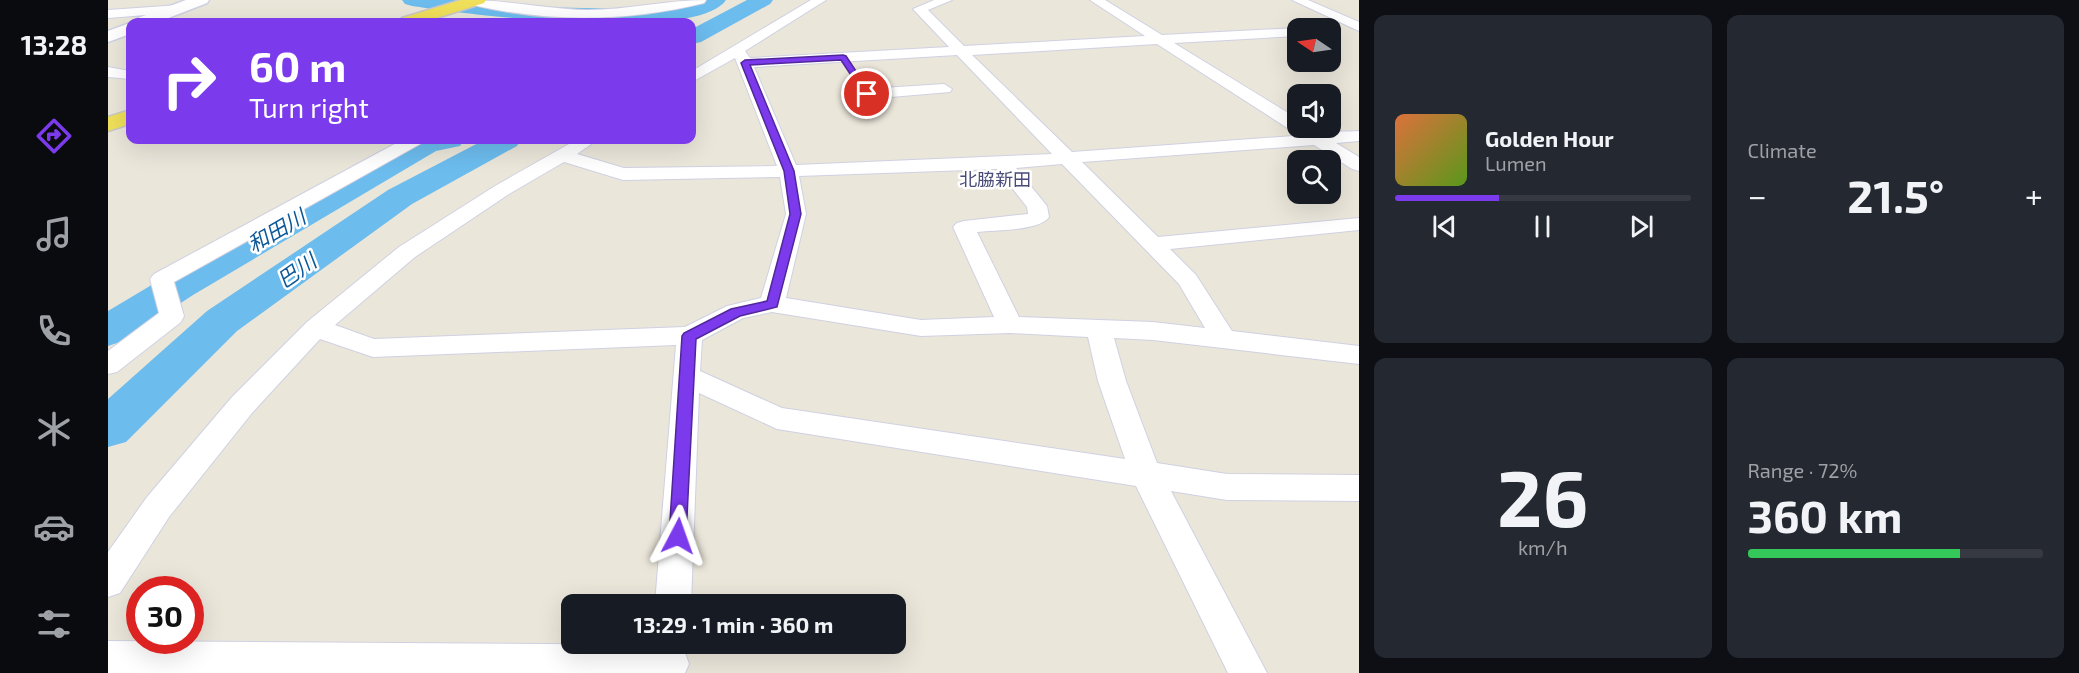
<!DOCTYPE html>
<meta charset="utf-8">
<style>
:root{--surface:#171b24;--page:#242831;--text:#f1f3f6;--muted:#9ea1a6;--line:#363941;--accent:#7c3aed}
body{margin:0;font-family:"Exo 2","Noto Sans JP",sans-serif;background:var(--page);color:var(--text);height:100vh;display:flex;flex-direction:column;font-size:22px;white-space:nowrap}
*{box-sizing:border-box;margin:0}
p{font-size:20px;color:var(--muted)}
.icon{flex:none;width:33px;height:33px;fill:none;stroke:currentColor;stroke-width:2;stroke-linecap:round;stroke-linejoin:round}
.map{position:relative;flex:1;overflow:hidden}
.details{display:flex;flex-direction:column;gap:15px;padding:15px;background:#0d0f14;width:720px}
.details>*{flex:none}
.hud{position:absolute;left:18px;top:18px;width:570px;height:126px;border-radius:12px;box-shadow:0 6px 24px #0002;background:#7c3aed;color:#fff;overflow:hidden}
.needle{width:39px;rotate:283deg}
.buttons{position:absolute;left:1179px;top:18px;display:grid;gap:12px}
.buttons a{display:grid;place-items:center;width:54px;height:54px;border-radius:12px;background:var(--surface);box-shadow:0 6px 24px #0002;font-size:30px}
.speed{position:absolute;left:18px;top:576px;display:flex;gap:12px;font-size:30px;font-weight:700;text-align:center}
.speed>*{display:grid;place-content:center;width:78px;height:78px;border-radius:50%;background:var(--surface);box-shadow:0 6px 24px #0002;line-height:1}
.speed .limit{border:9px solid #d22;background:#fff;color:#111}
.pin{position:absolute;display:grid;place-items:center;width:51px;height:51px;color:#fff;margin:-26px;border:3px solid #fff;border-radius:50%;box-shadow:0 2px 6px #0007}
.me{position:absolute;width:66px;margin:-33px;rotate:4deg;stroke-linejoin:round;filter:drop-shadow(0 0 4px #0008)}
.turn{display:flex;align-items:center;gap:21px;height:126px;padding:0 24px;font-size:27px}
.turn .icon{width:78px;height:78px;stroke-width:2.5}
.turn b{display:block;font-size:42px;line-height:51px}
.big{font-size:45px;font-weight:700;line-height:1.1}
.details .tile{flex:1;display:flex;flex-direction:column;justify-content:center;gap:9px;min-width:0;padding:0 21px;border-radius:12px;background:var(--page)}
.details .dial{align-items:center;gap:0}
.dial b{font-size:78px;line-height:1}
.song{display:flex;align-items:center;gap:18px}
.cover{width:72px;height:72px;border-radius:9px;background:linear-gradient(135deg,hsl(20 70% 55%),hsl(90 70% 35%))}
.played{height:6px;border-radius:3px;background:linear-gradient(90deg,var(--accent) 35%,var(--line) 35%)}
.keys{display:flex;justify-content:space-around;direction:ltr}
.heat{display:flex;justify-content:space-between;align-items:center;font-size:33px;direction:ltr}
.charge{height:9px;border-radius:4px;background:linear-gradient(90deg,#34c759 72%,var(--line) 0)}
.details .tiles{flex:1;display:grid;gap:15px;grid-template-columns:repeat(2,1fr)}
.trip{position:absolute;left:453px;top:594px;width:345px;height:60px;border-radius:12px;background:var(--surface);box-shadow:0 6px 24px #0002;font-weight:700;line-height:60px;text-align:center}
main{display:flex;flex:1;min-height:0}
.tab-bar{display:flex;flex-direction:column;width:108px;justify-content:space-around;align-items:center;background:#090b0e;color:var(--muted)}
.tab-bar .icon{width:42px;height:42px}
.tab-bar .selected{color:var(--accent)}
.tab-bar b{font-size:27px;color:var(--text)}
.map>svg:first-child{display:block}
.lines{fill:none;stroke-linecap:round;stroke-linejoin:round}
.river{fill:#6cbcee;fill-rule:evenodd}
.street-casing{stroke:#cfd1e2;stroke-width:2}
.secondary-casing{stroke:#cfd1e2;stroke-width:3}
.primary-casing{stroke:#c7c7c7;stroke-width:3}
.street{fill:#fff;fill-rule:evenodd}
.secondary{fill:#fff;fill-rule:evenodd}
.primary{fill:#f0df5a;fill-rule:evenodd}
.route{fill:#7c3aed;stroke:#51269a;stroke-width:1.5}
.labels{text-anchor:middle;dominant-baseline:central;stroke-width:5;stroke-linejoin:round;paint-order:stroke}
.far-quarter-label{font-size:18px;fill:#494c79;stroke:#fff}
.water-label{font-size:21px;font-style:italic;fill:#0d5898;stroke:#fff}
</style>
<main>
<nav class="tab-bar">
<b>13:28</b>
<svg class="icon selected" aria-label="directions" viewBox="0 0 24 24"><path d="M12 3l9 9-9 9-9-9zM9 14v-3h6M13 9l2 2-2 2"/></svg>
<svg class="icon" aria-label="music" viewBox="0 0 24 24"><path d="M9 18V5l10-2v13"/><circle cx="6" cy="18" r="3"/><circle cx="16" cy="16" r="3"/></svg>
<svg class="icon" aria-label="phone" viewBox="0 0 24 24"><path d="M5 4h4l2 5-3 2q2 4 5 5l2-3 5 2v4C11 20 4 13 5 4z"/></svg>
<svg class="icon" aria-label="climate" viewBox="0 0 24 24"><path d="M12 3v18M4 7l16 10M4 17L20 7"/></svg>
<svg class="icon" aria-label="car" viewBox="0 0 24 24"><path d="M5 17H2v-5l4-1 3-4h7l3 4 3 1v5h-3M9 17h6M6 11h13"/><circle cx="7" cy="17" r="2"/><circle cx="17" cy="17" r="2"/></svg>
<svg class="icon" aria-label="filters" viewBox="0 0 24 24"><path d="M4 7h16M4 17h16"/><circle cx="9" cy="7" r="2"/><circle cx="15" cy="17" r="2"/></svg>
</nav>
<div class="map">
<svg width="1251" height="673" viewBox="0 0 1251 673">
<rect width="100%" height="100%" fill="#ebe6da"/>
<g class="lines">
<g class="river">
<path d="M294,0H352L430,7L518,9L558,8L591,0H618C588,44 356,14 304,6L297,4Z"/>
<polygon points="639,0 665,0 662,4 593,42 584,44 584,29"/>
<polygon points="304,140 356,140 352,146 328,151 85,295 15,341 0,346 0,311 57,277"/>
<polygon points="376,140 413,140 409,146 304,204 129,331 18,442 0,447 0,399 99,311 280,190"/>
</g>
<g class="street-casing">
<g id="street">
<path d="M360,0C399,0 439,9 479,10C519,10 558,0 598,0L596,3C520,22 438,23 361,4Z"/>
<path d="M703,0H718L637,51L642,58L841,47L805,9L826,0H844L820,10L856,46L1037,36L982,0H997L1054,35L1190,28H1192H1190V36L1066,43L1190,119V128H1198L1190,132L1184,131L1049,44L864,55L964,152L1199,135C1206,131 1239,132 1251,131V141L1228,143L1251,157V171L1244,169L1206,145L974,162L1050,237L1251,218V230L1062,249L1088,275L1124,331L1251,346V364L1045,340L1006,338L1018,381L1049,463L1119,474L1251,475V501L1119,500L1063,491L1159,673H1120L1028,486L669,429L591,393L583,604H547L568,345L265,357L212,339L144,413L61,517L12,593L0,597V552L39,497L124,397L199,322L291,247L387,186L468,140H489L469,154L516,168L669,166L627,58L584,82V71ZM849,55L944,154L688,165L646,67ZM456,162L515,180L672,177L678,214L653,298L619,306L577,327L266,339L227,325L307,257L401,194ZM954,164L1071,284L1097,328L1045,322L911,317L869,232C886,230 932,231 941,217L939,206L908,168ZM889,169L919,207L920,214L856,221L849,223L845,227L886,317L813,320L678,298L698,214L691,176ZM664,312L813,336L902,333L980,337L990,381L1017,459L674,408L592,371L594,340L635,318Z"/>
<polygon points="1184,0 1200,0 1251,22 1251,31"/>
<polygon points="72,5 78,9 76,12 0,18 0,10"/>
<polygon points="0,67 22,71 22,79 0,77"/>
<polygon points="836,84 844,89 842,92 759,99 751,94 759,89"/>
<polygon points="294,140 315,140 312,144 66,282 76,316 73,322 9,372 0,374 0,351 51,313 42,279 46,274"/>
<polygon points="0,641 562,645 576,650 581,664 577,673 0,673"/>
</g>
</g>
<g class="secondary-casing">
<g id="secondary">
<polygon points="78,0 101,0 99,3 50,22 27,22 30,18"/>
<polygon points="22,23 22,34 0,42 0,31"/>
</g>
</g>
<g class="primary-casing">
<g id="primary">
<polygon points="353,0 378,0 376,3 316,22 291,22 294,18"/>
<polygon points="22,110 22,124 0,131 0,117"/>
</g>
</g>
<use href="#street" class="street"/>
<use href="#secondary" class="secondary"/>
<use href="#primary" class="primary"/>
</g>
<polygon class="route" points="735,55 738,56 763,94 762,95 756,95 733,60 642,65 686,171 693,214 669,307 632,316 588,339 578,536 576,541 570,544 563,541 561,536 574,336 576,333 623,309 659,301 682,214 676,171 633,63 637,60"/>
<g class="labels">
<g class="far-quarter-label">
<text x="887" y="179">北脇新田</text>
</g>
<g class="water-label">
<text transform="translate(168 230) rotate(-30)">和田川</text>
<text transform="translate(188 270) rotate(-35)">巴川</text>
</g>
</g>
</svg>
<div class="buttons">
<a><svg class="needle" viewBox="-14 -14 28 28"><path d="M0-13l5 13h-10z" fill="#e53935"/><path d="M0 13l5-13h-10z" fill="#9ea1a6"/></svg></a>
<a><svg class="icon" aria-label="sound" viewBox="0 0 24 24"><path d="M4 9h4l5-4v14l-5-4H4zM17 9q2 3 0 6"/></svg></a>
<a><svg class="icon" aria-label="search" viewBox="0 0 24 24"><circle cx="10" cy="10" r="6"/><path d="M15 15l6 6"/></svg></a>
</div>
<div class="speed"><div class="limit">30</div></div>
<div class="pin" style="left:759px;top:94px;background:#d93025"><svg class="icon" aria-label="arrive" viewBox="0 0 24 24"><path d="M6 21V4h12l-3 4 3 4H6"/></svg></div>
<svg class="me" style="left:570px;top:536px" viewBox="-20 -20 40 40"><path d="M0-17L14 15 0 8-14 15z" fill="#7c3aed" stroke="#fff" stroke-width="4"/></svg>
<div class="trip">13:29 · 1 min · 360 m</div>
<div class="hud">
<div class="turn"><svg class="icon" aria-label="right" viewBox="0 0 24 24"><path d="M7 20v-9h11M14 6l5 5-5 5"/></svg><div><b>60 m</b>Turn right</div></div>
</div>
</div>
<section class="details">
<div class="tiles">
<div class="tile">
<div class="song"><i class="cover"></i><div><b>Golden Hour</b><p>Lumen</p></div></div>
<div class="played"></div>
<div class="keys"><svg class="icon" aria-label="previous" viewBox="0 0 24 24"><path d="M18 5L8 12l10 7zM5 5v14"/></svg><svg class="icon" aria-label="pause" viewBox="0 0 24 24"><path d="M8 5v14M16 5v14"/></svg><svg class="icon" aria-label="next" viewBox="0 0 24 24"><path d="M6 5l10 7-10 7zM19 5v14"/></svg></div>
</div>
<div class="tile"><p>Climate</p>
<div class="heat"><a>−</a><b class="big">21.5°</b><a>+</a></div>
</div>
<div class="tile dial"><b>26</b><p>km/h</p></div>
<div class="tile"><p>Range · 72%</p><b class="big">360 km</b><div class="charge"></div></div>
</div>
</section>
</main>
